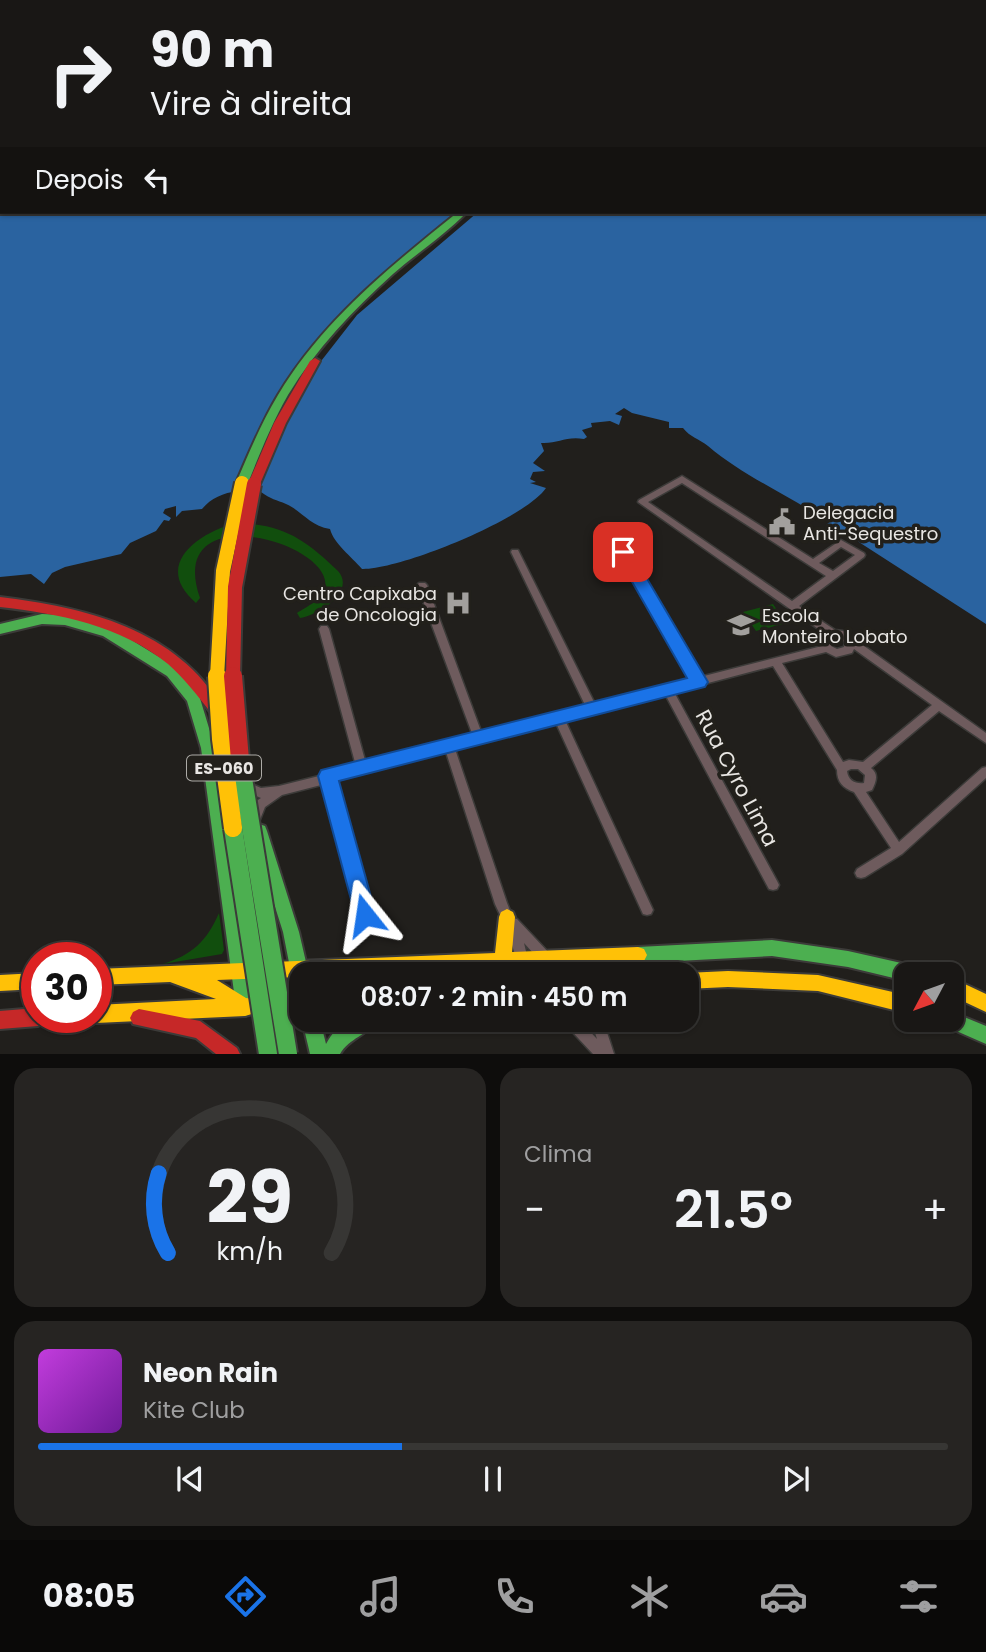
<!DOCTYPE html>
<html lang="pt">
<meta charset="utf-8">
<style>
:root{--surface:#191715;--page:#262422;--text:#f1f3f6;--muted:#9f9fa0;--line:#373634;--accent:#1a73e8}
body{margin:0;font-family:Poppins,sans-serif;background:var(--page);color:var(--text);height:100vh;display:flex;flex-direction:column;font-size:26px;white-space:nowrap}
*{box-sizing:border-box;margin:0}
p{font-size:23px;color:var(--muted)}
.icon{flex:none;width:38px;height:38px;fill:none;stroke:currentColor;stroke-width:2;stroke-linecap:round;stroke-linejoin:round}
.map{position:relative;height:1054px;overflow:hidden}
.side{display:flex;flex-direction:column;gap:14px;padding:14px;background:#0e0d0c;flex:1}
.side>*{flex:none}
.guide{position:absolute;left:0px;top:0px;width:987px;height:214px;box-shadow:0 2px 5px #0004,0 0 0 2px var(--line);background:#191715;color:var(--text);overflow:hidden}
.needle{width:46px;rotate:229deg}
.buttons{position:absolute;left:894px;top:962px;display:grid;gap:14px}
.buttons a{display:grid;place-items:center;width:70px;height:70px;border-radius:14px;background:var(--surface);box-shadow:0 2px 5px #0004,0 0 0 2px var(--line);font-size:35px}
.speed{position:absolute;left:21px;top:942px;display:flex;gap:14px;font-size:35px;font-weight:700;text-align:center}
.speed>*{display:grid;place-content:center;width:91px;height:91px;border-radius:50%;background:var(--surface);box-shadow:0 2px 5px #0004,0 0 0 2px var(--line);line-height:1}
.speed .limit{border:10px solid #d22;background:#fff;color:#111}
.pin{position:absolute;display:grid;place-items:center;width:60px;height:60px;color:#fff;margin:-30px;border-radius:14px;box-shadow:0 4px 10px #0006}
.me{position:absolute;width:77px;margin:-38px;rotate:345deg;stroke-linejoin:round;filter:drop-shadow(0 0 5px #0008)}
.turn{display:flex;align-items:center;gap:24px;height:147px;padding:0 35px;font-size:32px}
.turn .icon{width:91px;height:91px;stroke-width:2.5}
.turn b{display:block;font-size:49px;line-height:60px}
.then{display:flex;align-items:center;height:66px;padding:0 35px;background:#0003;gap:14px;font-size:26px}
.big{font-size:52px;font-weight:600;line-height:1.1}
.side .card{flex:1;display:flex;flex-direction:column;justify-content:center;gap:10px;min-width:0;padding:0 24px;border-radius:21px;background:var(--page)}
.side .dial{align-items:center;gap:0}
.dial svg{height:182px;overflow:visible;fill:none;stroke:var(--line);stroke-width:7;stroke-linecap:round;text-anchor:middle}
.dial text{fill:var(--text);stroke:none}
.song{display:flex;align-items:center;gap:21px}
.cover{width:84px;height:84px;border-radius:10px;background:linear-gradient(135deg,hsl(290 70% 55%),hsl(280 70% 35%))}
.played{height:7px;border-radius:4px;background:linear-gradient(90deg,var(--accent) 40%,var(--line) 40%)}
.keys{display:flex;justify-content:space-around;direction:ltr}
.heat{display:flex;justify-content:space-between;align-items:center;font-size:38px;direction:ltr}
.side .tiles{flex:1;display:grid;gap:14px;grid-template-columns:1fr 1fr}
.card:last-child{grid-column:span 2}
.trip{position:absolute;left:289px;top:962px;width:410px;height:70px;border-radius:21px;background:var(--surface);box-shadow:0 2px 5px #0004,0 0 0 2px var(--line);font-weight:600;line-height:70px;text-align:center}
.menu{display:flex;height:112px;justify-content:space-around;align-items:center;background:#0a0908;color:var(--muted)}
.menu .icon{width:49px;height:49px}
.menu .current{color:var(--accent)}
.menu b{font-size:32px;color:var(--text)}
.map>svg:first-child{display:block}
.green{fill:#114e0d}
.water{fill:#2a63a0}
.pier{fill:#211f1c}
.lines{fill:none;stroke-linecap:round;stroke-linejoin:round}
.street-casing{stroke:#3c3b39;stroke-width:3}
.fast-casing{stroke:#3c3b39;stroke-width:4}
.slow-casing{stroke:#3c3b39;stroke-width:4}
.jam-casing{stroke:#3c3b39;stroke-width:4}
.street{fill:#6e5b5d;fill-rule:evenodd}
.fast{fill:#4caf50;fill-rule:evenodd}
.slow{fill:#ffc107;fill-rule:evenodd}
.jam{fill:#c62828;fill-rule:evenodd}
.fast-bridge-casing{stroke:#3c3b39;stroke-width:22;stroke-linecap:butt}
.slow-bridge-far1-casing{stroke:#3c3b39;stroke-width:18;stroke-linecap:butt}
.slow-bridge-casing{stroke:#3c3b39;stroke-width:22;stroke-linecap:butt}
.jam-bridge-far1-casing{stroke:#3c3b39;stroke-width:18;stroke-linecap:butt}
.jam-bridge-casing{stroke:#3c3b39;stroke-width:22;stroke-linecap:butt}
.fast-bridge{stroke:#4caf50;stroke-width:18}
.slow-bridge-far1{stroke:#ffc107;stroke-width:14}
.slow-bridge{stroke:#ffc107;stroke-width:18}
.jam-bridge-far1{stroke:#c62828;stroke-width:14}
.jam-bridge{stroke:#c62828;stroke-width:18}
.route{fill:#1a73e8;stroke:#114b97;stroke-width:2}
.labels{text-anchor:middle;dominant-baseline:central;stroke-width:7;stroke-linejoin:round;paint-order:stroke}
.shield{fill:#22201b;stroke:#adaba7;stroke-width:2}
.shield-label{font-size:16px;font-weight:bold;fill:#e8e6e3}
.poi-label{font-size:18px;fill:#e8e6e3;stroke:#22201b;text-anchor:start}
.near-street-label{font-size:21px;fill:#e8e6e3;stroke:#22201b}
</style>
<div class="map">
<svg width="986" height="1054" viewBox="0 0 986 1054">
<rect width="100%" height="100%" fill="#211f1c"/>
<g class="green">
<path d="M236,523C283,524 305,539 338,571C356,591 319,615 300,618L297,613C306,607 322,600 325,588C335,542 164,495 200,598L196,603C152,565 198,533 236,523Z"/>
<polygon points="773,604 786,623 756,631 743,612"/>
<path d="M219,913L224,950L222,954L163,964C192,955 207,941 219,913Z"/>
</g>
<path class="water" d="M0,0H716L2,2V212H985L986,165V624L834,526L831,528L826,525L831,521H845L807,514L811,511C775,489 737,471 708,446C699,439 690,437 683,428H669V422L632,413L624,408L615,414L622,416L619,425L610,421L591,423L592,427L582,430L587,437L584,439C565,436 558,444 541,443L544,451L533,463L545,471L533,472L530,479L536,482L530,483L546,488C525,519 400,570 362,569C351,556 334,544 330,529C310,526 302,511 286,504C277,500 270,499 261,492C252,495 246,489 238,491C223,493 211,498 202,509L182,511L176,517V506L165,509L163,513L171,518L169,521L164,520L156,531L130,543L121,554L65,567L52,573L44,584L31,574L0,577Z"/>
<polygon class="pier" points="458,212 478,212 357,315 318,365 240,494 231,497 291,373 407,254"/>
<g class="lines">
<g class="street-casing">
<g id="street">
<path d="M682,476L813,559L841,540L864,553L865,555L864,557L799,606L835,630L843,631L986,733V743L939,711L871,768C879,774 876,782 872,790L866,792L899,842L982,768L986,767V778L902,854L865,877L861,878L857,877L855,873L857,869L891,848L854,792C843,788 837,782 837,770L773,666L674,692L777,881L779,885L777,889L773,890L769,889L665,694L565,720L653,910L651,914L647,915L643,914L556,723L455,749L507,903L513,918L517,919L566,971L568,975H553L524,943L528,960L537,975H524L517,962L509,934L495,904L446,752L335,781L371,915L369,919L365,921L361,919L359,915L325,784L282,795L265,807L259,822L255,824L251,822L249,819C252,811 253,802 261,798L243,790L242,787L243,784L247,782L261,788L279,786L323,775L324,773L328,771L332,773L356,766L319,629L321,626H327L329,629L366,764L473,736L417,585L419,583H425L427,585L482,734L586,707L511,552L512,550H518L595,704L691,679L607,531L611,528L615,531L700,677L822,646L820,638L824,633L638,502L639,500ZM682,483L826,576L792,601L648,502ZM841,547L855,555L833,571L819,563ZM831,638H838L845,642L844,647L837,649L831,646L830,639ZM854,649L932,705L863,762L849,760L843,762L782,663L826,652L836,657L852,653ZM851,769H858L865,775L864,783C856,784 848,781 847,771Z"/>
<polygon points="564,1020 579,1020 597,1039 591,1020 603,1020 614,1054 593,1054 565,1024"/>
</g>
</g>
<g class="fast-casing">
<g id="fast">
<polygon points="737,0 744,0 735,2"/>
<path d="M458,212H467C445,235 417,253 393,274C353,310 316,349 288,395C272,423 260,453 248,483L242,487L238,486L236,483C249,453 261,423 278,395C323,320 391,266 458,212Z"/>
<polygon points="42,614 65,615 112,628 177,668 199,695 215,748 254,1007 251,1013 245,1016 239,1013 236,1007 201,748 187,701 167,676 103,636 65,625 42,624 0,634 0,624"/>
<polygon points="259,824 265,826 267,831 299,932 309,975 301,975 301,986 295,984 292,978 283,932 251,831 253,826"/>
<polygon points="772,940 848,951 919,967 925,969 928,975 906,975 906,981 848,967 772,956 638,963 632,961 629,955 632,949 638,947"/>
<polygon points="301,993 301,1011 275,1013 269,1010 266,1004 269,998 275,995"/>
<polygon points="952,1012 986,1026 986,1044 945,1026 942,1020 952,1020"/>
<path d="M302,1020H320L326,1044C339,1021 350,1020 375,1020C369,1035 349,1038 340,1054H310Z"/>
</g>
</g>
<g class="slow-casing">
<g id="slow">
<polygon points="507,909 513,912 515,917 512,952 638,947 644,949 647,955 644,961 638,963 508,969 502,971 496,969 356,975 301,975 301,977 217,980 246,998 259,1000 262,1006 259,1012 245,1016 96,1023 90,1020 88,1017 96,1017 96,1005 216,999 170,982 96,985 96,969 495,953 499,917 501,912"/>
<polygon points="728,971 818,975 906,995 906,1013 818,991 728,987 686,989 686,975 680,975 686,973"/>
<polygon points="37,973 37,989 0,991 0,975"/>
<polygon points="952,978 986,994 986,1012 952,996"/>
</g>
</g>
<g class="jam-casing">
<g id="jam">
<polygon points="315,358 320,361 286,423 260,484 258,487 250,487 248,484 274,423 310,361"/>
<path d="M0,597C84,607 178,629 223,709L221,713L216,715L211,713C198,696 184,678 168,664C120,625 60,614 0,607Z"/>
<polygon points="37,1008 37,1017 47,1017 44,1023 38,1026 0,1029 0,1011"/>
<polygon points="139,1009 200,1021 237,1048 240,1054 216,1054 196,1038 133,1024 130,1018 133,1012"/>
</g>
</g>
<use href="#street" class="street"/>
<use href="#fast" class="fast"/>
<use href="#slow" class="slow"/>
<use href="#jam" class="jam"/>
<g class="fast-bridge-casing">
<g id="fast-bridge">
<polyline points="240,760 288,1054"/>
<polyline points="233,828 268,1054"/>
</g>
</g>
<g class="slow-bridge-far1-casing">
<polyline id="slow-bridge-far1" points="217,677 223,571 242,483"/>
</g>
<g class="slow-bridge-casing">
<polyline id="slow-bridge" points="217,676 221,739 233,828"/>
</g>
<g class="jam-bridge-far1-casing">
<polyline id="jam-bridge-far1" points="233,677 235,587 254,484"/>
</g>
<g class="jam-bridge-casing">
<polyline id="jam-bridge" points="233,676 240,760"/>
</g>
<use href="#fast-bridge" class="fast-bridge"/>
<use href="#slow-bridge-far1" class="slow-bridge-far1"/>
<use href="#slow-bridge" class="slow-bridge"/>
<use href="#jam-bridge-far1" class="jam-bridge-far1"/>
<use href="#jam-bridge" class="jam-bridge"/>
</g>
<polygon class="route" points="623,546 629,548 705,677 708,682 705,687 339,781 376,915 373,922 365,925 357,922 318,776 321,770 687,678 615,552"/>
<defs>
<g id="civic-bare" transform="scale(2.1)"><path d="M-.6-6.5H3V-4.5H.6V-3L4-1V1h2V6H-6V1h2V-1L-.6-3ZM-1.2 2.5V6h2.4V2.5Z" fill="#a2a09d" stroke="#22201b" stroke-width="2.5" paint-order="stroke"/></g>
<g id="hospital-bare" transform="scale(2.1)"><path d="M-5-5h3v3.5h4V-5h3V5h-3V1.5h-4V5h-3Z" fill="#a2a09d" stroke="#22201b" stroke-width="2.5" paint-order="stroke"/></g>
<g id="school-bare" transform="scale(2.1)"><path d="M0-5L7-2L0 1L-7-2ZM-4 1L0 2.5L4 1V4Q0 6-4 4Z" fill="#a2a09d" stroke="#22201b" stroke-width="2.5" paint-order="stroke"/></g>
</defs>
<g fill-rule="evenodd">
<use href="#civic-bare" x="782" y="522"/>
<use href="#hospital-bare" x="458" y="603"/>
<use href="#school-bare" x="741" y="625"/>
</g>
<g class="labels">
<rect class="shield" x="187" y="755.5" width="74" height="25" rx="5"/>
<g class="shield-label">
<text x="224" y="768">ES-060</text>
</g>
<g class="poi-label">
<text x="803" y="512">Delegacia<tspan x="803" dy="21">Anti-Sequestro</tspan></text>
<text x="437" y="593" text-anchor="end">Centro Capixaba<tspan x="437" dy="21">de Oncologia</tspan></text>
<text x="762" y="615">Escola<tspan x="762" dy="21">Monteiro Lobato</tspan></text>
</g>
<g class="near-street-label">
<text transform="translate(737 778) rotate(62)">Rua Cyro Lima</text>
</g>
</g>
</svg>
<div class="buttons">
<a><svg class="needle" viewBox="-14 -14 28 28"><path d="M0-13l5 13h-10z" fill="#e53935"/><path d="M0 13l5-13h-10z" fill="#9f9fa0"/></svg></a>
</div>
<div class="speed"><div class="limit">30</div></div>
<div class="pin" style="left:623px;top:552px;background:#d93025"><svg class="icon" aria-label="arrive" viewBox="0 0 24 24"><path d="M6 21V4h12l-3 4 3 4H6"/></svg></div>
<svg class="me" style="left:365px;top:915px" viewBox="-20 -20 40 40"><path d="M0-17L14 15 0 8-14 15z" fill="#1a73e8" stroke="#fff" stroke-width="4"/></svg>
<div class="trip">08:07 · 2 min · 450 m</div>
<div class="guide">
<div class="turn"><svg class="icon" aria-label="right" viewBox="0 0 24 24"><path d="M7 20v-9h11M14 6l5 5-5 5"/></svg><div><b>90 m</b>Vire à direita</div></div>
<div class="then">Depois<svg class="icon" aria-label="left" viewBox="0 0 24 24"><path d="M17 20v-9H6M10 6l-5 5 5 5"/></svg></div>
</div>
</div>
<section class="side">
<div class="tiles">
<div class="card dial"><svg viewBox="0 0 100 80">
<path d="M14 69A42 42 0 1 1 86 69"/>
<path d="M14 69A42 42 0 0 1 10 34" stroke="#1a73e8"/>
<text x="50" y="56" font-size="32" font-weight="700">29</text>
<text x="50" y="72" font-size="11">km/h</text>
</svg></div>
<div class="card"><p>Clima</p>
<div class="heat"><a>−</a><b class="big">21.5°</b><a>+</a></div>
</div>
<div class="card">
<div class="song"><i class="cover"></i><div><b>Neon Rain</b><p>Kite Club</p></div></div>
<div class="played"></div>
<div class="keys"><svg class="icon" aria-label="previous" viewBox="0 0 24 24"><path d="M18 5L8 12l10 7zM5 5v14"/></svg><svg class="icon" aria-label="pause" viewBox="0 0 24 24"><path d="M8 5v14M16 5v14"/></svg><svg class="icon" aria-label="next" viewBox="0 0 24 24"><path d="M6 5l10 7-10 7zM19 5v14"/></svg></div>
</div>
</div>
</section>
<nav class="menu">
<b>08:05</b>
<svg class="icon current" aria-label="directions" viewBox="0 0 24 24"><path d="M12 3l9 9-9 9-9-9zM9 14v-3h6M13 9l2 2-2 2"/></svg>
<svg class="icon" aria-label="music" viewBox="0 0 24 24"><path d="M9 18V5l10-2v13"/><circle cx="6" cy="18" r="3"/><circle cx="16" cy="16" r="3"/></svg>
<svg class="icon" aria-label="phone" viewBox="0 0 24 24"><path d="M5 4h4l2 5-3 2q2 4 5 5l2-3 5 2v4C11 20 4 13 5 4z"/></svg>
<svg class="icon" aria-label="climate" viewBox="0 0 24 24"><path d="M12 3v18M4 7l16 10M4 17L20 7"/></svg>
<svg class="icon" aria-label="car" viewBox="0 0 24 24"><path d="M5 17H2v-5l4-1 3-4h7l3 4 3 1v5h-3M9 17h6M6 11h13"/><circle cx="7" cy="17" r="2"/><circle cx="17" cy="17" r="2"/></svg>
<svg class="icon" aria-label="filters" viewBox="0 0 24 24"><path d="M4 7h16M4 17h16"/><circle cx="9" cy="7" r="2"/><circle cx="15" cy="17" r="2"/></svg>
</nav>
